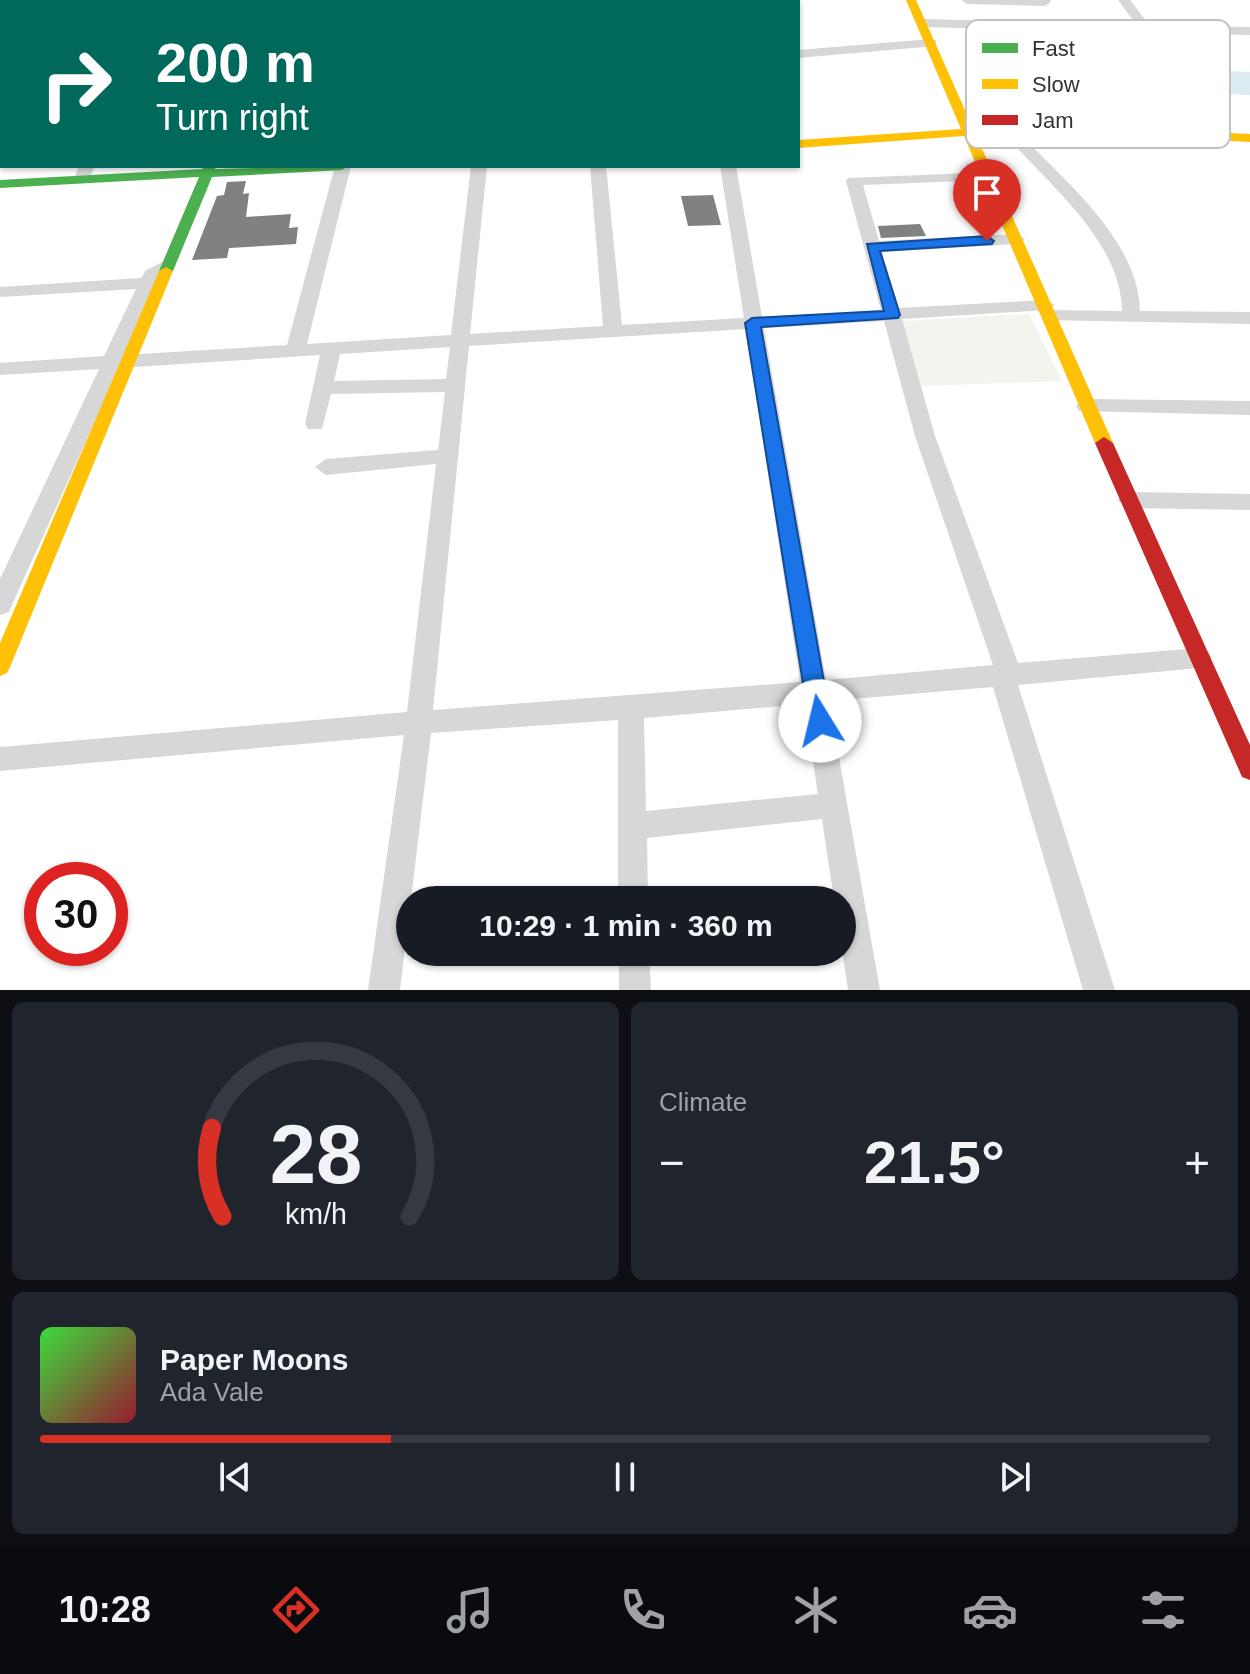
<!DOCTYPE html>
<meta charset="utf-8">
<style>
:root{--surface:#171b24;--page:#20242c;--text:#f1f3f6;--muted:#9ea1a6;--line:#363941;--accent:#d93025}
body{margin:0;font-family:Helvetica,sans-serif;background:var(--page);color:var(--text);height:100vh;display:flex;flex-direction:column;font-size:30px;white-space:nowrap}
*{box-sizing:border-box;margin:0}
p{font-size:26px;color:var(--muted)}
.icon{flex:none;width:44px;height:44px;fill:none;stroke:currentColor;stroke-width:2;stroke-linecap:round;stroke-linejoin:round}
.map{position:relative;height:990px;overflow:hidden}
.panel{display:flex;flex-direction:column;gap:12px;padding:12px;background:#0d0f14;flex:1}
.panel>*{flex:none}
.banner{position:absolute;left:0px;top:0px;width:800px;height:168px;box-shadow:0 2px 6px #0004;background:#00695c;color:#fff;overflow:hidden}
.speed{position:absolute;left:24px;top:862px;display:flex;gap:16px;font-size:40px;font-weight:700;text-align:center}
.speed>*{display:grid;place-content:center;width:104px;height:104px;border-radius:50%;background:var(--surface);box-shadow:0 2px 6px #0004;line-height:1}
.speed .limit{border:12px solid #d22;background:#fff;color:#111}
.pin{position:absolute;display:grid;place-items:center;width:68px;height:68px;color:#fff;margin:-82px -34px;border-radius:50% 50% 50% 0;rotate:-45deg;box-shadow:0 0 8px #0007}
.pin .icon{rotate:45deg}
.me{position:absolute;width:88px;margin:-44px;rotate:351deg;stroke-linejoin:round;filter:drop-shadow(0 0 6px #0008)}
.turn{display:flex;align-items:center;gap:28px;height:168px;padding:0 24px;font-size:36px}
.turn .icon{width:104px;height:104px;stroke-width:2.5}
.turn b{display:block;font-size:56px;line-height:68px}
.big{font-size:60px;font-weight:700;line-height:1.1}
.panel .widget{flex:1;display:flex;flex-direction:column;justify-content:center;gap:12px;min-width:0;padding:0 28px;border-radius:12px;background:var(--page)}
.panel .dial{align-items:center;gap:0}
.dial svg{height:208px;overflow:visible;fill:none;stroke:var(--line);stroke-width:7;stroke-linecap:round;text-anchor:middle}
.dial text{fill:var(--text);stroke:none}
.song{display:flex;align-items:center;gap:24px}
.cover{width:96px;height:96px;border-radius:12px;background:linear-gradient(135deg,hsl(120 70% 55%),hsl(350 70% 35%))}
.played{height:8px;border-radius:4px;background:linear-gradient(90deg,var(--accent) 30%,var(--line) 30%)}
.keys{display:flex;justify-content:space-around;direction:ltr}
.heat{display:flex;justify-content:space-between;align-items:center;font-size:44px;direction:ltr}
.panel .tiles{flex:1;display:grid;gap:12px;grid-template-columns:1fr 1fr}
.widget:last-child{grid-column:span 2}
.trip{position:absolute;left:396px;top:886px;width:460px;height:80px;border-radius:40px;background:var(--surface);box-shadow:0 2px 6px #0004;font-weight:700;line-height:80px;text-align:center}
.menu{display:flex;height:128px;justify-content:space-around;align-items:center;background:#090b0e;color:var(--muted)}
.menu .icon{width:56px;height:56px}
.menu .current{color:var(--accent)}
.menu b{font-size:36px;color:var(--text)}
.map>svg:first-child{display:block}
.green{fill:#f1f5ed}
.water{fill:#ddebf3}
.building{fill:#818181}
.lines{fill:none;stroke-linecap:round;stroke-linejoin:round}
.street{fill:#d7d7d7;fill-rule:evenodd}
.fast{fill:#4caf50;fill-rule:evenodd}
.slow{fill:#ffc107;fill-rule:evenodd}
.jam{fill:#c62828;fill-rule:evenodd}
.route{fill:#1a73e8;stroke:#114b97;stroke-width:2}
.key{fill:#fff;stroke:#c2c2c2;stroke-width:2}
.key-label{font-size:22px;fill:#333}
</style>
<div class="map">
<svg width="1250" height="990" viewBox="0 0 1250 990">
<rect width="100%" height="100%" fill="#fff"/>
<polygon class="green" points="1029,314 1062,381 921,386 902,321"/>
<polygon class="water" points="1208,70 1250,72 1250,95 1223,94"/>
<g class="building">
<polygon points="246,181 243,194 249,193 246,217 291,214 289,228 298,227 296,244 229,248 227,258 192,260 217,196 224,195 227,182"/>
<polygon points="713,195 721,225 688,226 681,196"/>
<polygon points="920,224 926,236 881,238 878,226"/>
</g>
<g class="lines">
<g class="street">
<polygon points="528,0 541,0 542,2 529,2"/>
<polygon points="665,0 678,0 679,2 666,2"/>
<polygon points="699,0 773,0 698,2"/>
<polygon points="961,0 1050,0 1051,2 1045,6 967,4"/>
<polygon points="1118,0 1130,0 1149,25 1250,27 1250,35 1155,33 1232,133 1232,139 1222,139 1142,32 922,27 916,23 922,19 1136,24"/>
<polygon points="2,1 5,2 0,12 0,2"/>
<polygon points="931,39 936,40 936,46 798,58 798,50"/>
<rect x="0" y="51" width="2" height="8"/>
<path d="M1003,126H1013C1059,178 1138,236 1140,311L1250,312V324L1044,320V312L1051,310L1122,311C1121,239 1046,183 1003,132Z"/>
<polygon points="79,166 95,166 88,182 74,179"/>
<path d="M335,166H351L307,344L451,335L471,166H487L470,334L603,326L590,166H606L622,325L744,318L720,166H736L762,317L881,310L846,181L848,178L995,172V178L989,180L863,185L879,241L1016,234L1025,239L1016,244L882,252L899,308L1046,300L1055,305L1046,310L902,319L935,436L1018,663L1199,648L1208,651L1212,658L1208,665L1199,668L1018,685L1115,990H1083L993,687L829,701L880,990H848L842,950V900H834L822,819L647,838L648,900H618V720L431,733L400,990H368L404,735L0,771V747L407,712L436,464L326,475L315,467L326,459L438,450L445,392L331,394L322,429H308L305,424L320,355L119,368L12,605L9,612L0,615V579L99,369L0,375V363L104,356L136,289L0,297V287L141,278L146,270L167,260L176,265L160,277L168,282L155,288L124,355L287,345ZM884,321L915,436L993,665L826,680L764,328ZM746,329L800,682L433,710L469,346ZM450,347L446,379L334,381L340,354ZM804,704L818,794L646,811L644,718Z"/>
<polygon points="1086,399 1250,401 1250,415 1079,411 1076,406 1079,401"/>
<polygon points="1128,492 1250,494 1250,510 1128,508 1117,500"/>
<polygon points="619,952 649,952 651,990 619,990"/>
</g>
<polygon class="fast" points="204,166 216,166 215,169 348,166 342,170 212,177 173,271 166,275 159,271 199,177 0,188 0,180 202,169"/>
<g class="slow">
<polygon points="906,0 916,0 973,128 1032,124 1250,134 1250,142 1032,132 976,135 1113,443 1110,447 1098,447 1095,443 964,136 798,148 798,140 961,129"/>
<polygon points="166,267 173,271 10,667 7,673 0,676 0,643 159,271"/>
</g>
<polygon class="jam" points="1104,437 1113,443 1250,745 1250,780 1242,777 1239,770 1095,443"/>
</g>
<polygon class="route" points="987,236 994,241 992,244 880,251 900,315 898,318 761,327 831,721 828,727 813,727 809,721 745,323 752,318 884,311 867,244"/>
<rect x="966" y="20" width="264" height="128" rx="12" class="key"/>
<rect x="982" y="43" width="36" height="10" fill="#4caf50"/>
<rect x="982" y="79" width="36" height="10" fill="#ffc107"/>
<rect x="982" y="115" width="36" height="10" fill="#c62828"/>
<g class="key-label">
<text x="1032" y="56">Fast</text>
<text x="1032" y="92">Slow</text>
<text x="1032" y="128">Jam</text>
</g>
</svg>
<div class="speed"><div class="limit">30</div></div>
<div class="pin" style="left:987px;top:241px;background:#d93025"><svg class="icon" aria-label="arrive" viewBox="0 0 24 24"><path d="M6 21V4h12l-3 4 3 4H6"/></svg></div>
<svg class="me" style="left:820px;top:721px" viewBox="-20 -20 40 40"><circle r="19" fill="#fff"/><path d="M0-13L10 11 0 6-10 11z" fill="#1a73e8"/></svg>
<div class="trip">10:29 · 1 min · 360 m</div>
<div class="banner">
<div class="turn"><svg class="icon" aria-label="right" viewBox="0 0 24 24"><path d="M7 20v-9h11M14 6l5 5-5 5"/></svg><div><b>200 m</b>Turn right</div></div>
</div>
</div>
<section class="panel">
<div class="tiles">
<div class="widget dial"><svg viewBox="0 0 100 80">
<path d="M14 69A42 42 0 1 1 86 69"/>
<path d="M14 69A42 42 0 0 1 10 35" stroke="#d93025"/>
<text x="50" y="56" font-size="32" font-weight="700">28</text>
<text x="50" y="72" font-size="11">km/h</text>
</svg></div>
<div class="widget"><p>Climate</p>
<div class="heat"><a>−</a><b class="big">21.5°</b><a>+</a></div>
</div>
<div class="widget">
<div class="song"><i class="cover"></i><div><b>Paper Moons</b><p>Ada Vale</p></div></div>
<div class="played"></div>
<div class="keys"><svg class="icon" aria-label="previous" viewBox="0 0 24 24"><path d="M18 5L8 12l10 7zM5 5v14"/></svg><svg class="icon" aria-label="pause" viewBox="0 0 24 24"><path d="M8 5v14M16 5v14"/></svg><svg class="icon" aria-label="next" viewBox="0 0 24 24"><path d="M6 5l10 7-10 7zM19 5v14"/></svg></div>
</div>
</div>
</section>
<nav class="menu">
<b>10:28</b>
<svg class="icon current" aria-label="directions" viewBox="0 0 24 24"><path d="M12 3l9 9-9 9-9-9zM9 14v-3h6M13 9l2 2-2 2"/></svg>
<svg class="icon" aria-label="music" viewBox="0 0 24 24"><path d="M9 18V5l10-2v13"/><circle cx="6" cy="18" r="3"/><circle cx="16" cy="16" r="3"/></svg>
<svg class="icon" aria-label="phone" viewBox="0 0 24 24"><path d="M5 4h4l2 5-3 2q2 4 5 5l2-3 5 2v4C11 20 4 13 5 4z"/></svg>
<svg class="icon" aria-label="climate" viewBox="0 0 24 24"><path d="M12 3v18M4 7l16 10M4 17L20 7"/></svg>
<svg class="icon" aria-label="car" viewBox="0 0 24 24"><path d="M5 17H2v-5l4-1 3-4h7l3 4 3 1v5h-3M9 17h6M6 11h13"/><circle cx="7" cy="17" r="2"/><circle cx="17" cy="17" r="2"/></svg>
<svg class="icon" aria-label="filters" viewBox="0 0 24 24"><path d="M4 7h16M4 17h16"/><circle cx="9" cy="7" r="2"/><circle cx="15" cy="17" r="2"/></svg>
</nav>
